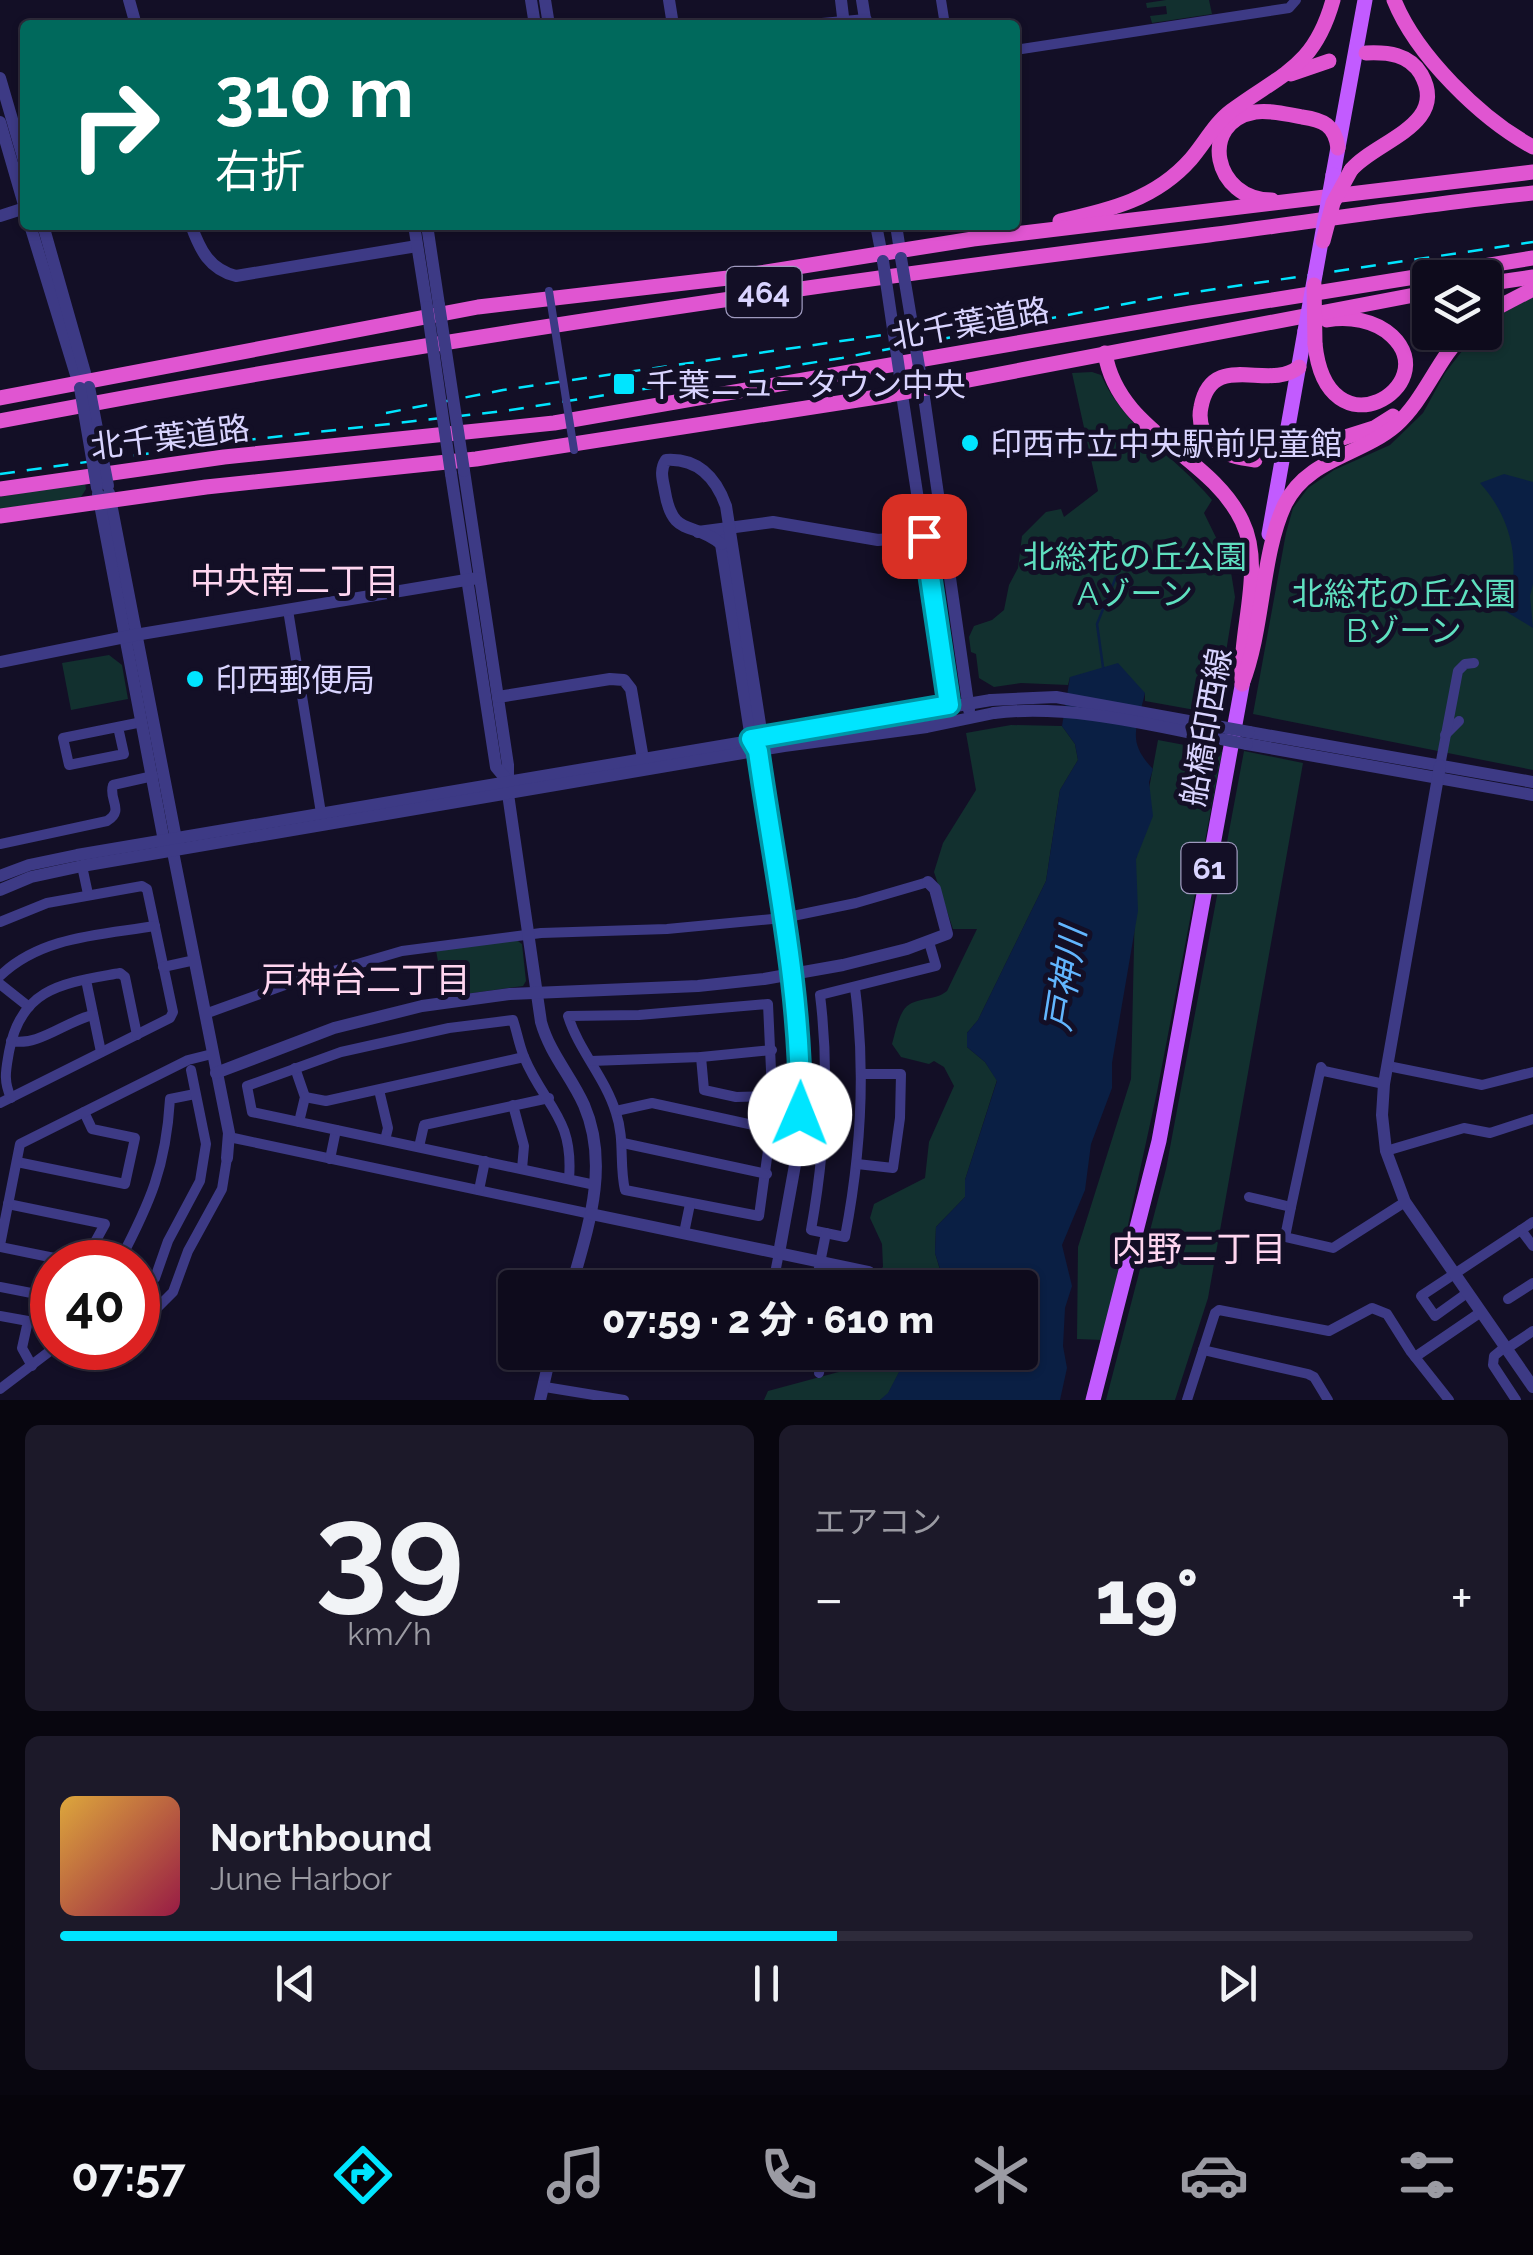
<!DOCTYPE html>
<html lang="ja">
<meta charset="utf-8">
<style>
:root{--surface:#0e0b1c;--page:#1c1929;--text:#f1f3f6;--muted:#9b9ba3;--line:#2e2b3b;--accent:#00e5ff}
body{margin:0;font-family:Raleway,"Noto Sans JP",sans-serif;background:var(--page);color:var(--text);height:100vh;display:flex;flex-direction:column;font-size:38px;white-space:nowrap}
*{box-sizing:border-box;margin:0}
p{font-size:32px;color:var(--muted)}
.icon{flex:none;width:55px;height:55px;fill:none;stroke:currentColor;stroke-width:2;stroke-linecap:round;stroke-linejoin:round}
.map{position:relative;height:1400px;overflow:hidden}
.side{display:flex;flex-direction:column;gap:25px;padding:25px;background:#08060f;flex:1}
.side>*{flex:none}
.guide{position:absolute;left:20px;top:20px;width:1000px;height:210px;border-radius:10px;box-shadow:0 2px 8px #0004,0 0 0 2px var(--line);background:#00695c;color:#fff;overflow:hidden}
.tools{position:absolute;left:1412px;top:260px;display:grid;gap:20px}
.tools a{display:grid;place-items:center;width:90px;height:90px;border-radius:10px;background:var(--surface);box-shadow:0 2px 8px #0004,0 0 0 2px var(--line);font-size:50px}
.speed{position:absolute;left:30px;top:1240px;display:flex;gap:20px;font-size:50px;font-weight:700;text-align:center}
.speed>*{display:grid;place-content:center;width:130px;height:130px;border-radius:50%;background:var(--surface);box-shadow:0 2px 8px #0004,0 0 0 2px var(--line);line-height:1}
.speed .limit{border:15px solid #d22;background:#fff;color:#111}
.pin{position:absolute;display:grid;place-items:center;width:85px;height:85px;color:#fff;margin:-42px;border-radius:20px;box-shadow:0 5px 15px #0006}
.me{position:absolute;width:110px;margin:-55px;rotate:1deg;stroke-linejoin:round;filter:drop-shadow(0 0 8px #0008)}
.turn{display:flex;align-items:center;gap:35px;height:210px;padding:0 30px;font-size:45px}
.turn .icon{width:130px;height:130px;stroke-width:2.5}
.turn b{display:block;font-size:70px;line-height:85px}
.big{font-size:75px;font-weight:800;line-height:1.1}
.side .tile{flex:1;display:flex;flex-direction:column;justify-content:center;gap:15px;min-width:0;padding:0 35px;border-radius:15px;background:var(--page)}
.side .dial{align-items:center;gap:0}
.dial b{font-size:130px;line-height:1}
.song{display:flex;align-items:center;gap:30px}
.cover{width:120px;height:120px;border-radius:15px;background:linear-gradient(135deg,hsl(40 70% 55%),hsl(340 70% 35%))}
.played{height:10px;border-radius:5px;background:linear-gradient(90deg,var(--accent) 55%,var(--line) 55%)}
.keys{display:flex;justify-content:space-around;direction:ltr}
.heat{display:flex;justify-content:space-between;align-items:center;font-size:55px;direction:ltr}
.side .tiles{flex:1;display:grid;gap:25px;grid-template-columns:1fr 1fr}
.tile:last-child{grid-column:span 2}
.trip{position:absolute;left:498px;top:1270px;width:540px;height:100px;border-radius:10px;background:var(--surface);box-shadow:0 2px 8px #0004,0 0 0 2px var(--line);font-weight:800;line-height:100px;text-align:center}
.dock{display:flex;height:160px;justify-content:space-around;align-items:center;background:#06040b;color:var(--muted)}
.dock .icon{width:70px;height:70px}
.dock .current{color:var(--accent)}
.dock b{font-size:45px;color:var(--text)}
.map>svg:first-child{display:block}
.green{fill:#12302f}
.water{fill:#0a1f44}
.lines{fill:none;stroke-linecap:round;stroke-linejoin:round}
.stream{stroke:#0a1f44;stroke-width:2.5}
.minor{stroke:#3d3a85;stroke-width:10}
.tertiary{stroke:#3d3a85;stroke-width:12}
.primary{stroke:#c25bff;stroke-width:15}
.trunk{stroke:#e055d1;stroke-width:15}
.rail{stroke:#00e5ff;stroke-width:2.5;stroke-dasharray:15 12;stroke-linecap:butt}
.pedestrian-bridge{stroke:#3d3a85;stroke-width:8}
.tertiary-bridge{stroke:#3d3a85;stroke-width:12}
.primary-bridge{stroke:#c25bff;stroke-width:15}
.trunk-bridge{stroke:#e055d1;stroke-width:15}
.route-casing{stroke:#0095a6;stroke-width:25}
.route{stroke:#00e5ff;stroke-width:18}
.poi-dot{fill:#00e5ff;stroke:#130f26;stroke-width:4}
.labels{text-anchor:middle;dominant-baseline:central;stroke-width:10;stroke-linejoin:round;paint-order:stroke}
.shield{fill:#130f26;stroke:#9e99be;stroke-width:2.5}
.shield-label{font-size:30px;font-weight:bold;fill:#d9d4ff}
.street-label{font-size:32px;fill:#d9d4ff;stroke:#130f26}
.poi-label{font-size:32px;fill:#d9d4ff;stroke:#130f26;text-anchor:start}
.park-label{font-size:32px;fill:#5fe0c0;stroke:#130f26}
.neighbourhood-label{font-size:35px;fill:#ffd6f0;stroke:#130f26}
.water-label{font-size:35px;font-style:italic;fill:#62b6ff;stroke:#130f26}
</style>
<div class="map">
<svg width="1533" height="1400" viewBox="0 0 1533 1400">
<rect width="100%" height="100%" fill="#130f26"/>
<g class="green">
<polygon points="1166,0 1209,0 1212,14 1152,23 1150,16 1167,14 1166,6 1147,8 1146,3"/>
<polygon points="1533,297 1533,770 1253,714 1286,533 1293,508 1308,488 1334,470 1390,445 1423,413 1445,373 1476,333 1485,332 1485,323"/>
<path d="M1092,372L1101,375C1123,426 1176,457 1212,500L1204,513L1230,566L1235,597L1223,670V715L1145,701V693L1070,677L1068,685L1021,683L994,687L979,678L976,654L971,652L969,637L974,626L992,620L1004,610L1009,585L1018,568L1022,536L1046,512L1061,509L1064,517L1098,491L1072,373Z"/>
<polygon points="85,482 86,489 81,497 0,509 0,497"/>
<polygon points="109,655 122,665 128,699 71,710 62,663"/>
<path d="M1011,725L1062,726L1075,744L1078,760L1060,790L1046,881L978,1020L967,1033V1047L985,1062L997,1080L965,1180V1197L936,1227L935,1253L941,1273L931,1287H873L874,1275L883,1267L882,1244L870,1218L874,1204L925,1178L929,1142L954,1086L944,1067L934,1061L929,1064L901,1057L892,1044C895,1034 897,1021 903,1011C912,996 934,1002 947,991L977,929H953L934,872L943,843L976,790L966,733Z"/>
<polygon points="1158,740 1222,752 1157,1092 1103,1340 1077,1339 1078,1247 1131,1079 1136,859"/>
<polygon points="1244,751 1303,763 1208,1298 1175,1400 1106,1400 1166,1169"/>
<polygon points="515,939 522,944 526,981 523,986 444,997 436,950"/>
<polygon points="857,1353 909,1353 888,1394 880,1400 764,1400 768,1391 846,1370"/>
</g>
<g class="water">
<path d="M1504,474L1533,482V584L1530,596L1533,628L1505,611C1523,566 1512,518 1480,483Z"/>
<path d="M1118,663L1145,693C1137,728 1126,741 1153,769L1149,782L1153,816L1136,859L1138,911L1112,1063V1088L1091,1144L1085,1190L1062,1245L1072,1286L1065,1308L1063,1346L1067,1368L1060,1400H880L888,1393L909,1353L1020,1352V1288L931,1287L941,1272L935,1253L936,1227L965,1197V1180L997,1081L985,1062L967,1047V1033L978,1020L1046,881L1060,790L1078,760L1075,744L1062,726L1070,677Z"/>
</g>
<g class="lines">
<polyline class="stream" points="1103,667 1097,624 1116,577"/>
<g class="minor">
<polyline points="941,0 945,25"/>
<polyline points="1015,50 1289,8 1296,0"/>
<polyline points="288,610 321,813"/>
<polyline points="118,727 124,754 69,765 63,738 142,722"/>
<polyline points="1445,735 1459,721"/>
<polyline points="1440,766 1458,671 1465,664 1474,663"/>
<path d="M0,844L107,821C125,810 108,800 113,785L153,776"/>
<polyline points="82,866 88,894"/>
<polyline points="0,922 47,903 142,886 147,889 173,1012 170,1018 0,1103"/>
<polyline points="163,967 195,960"/>
<path d="M0,976C41,936 101,935 155,926"/>
<polyline points="86,980 101,1052"/>
<polyline points="0,984 29,1007"/>
<path d="M855,988C866,1072 861,1154 845,1237L811,1230C825,1152 830,1075 820,995L936,966L929,942"/>
<path d="M768,1004L773,1114L759,1216L625,1190C619,1165 625,1139 616,1113C605,1077 579,1051 568,1016L639,1015Z"/>
<polyline points="205,1014 282,986 402,951 541,933 667,929 783,918 856,903 928,882"/>
<path d="M11,1041C38,1047 66,1021 93,1015"/>
<polyline points="701,1057 704,1090 736,1097 773,1096"/>
<polyline points="591,1061 701,1057 772,1050"/>
<polyline points="1388,1066 1482,1085 1533,1072"/>
<polyline points="295,1068 305,1097 299,1122"/>
<polyline points="379,1090 388,1128 385,1140"/>
<polyline points="305,1097 326,1101 524,1057"/>
<path d="M11,1098C3,1080 6,1070 9,1052C21,986 65,983 120,973L125,977L137,1035"/>
<polyline points="513,1105 524,1146 522,1169"/>
<polyline points="616,1111 652,1103 771,1129"/>
<polyline points="229,1137 591,1214"/>
<polyline points="623,1143 767,1174"/>
<polyline points="419,1147 424,1125 549,1098"/>
<polyline points="1386,1151 1464,1128 1490,1133 1533,1119"/>
<polyline points="330,1159 336,1130"/>
<polyline points="17,1162 125,1184 135,1138 92,1129 84,1112"/>
<polyline points="857,1164 893,1168 900,1118 901,1074 862,1074"/>
<path d="M569,1179C574,1117 545,1107 524,1057C519,1045 517,1032 513,1020L449,1028L341,1052L247,1086L252,1112L595,1185"/>
<polyline points="479,1190 485,1161"/>
<polyline points="1249,1197 1291,1207 1285,1237 1333,1248 1405,1202"/>
<polyline points="8,1204 105,1224 84,1262"/>
<polyline points="1291,1207 1321,1067 1324,1071 1384,1084"/>
<polyline points="1521,1230 1533,1246"/>
<polyline points="684,1233 690,1204"/>
<polyline points="0,1245 20,1144 188,1060 212,1054"/>
<polyline points="0,1247 74,1262"/>
<path d="M119,1262C150,1203 166,1167 170,1099L195,1094"/>
<polyline points="0,1287 52,1297"/>
<polyline points="772,1288 779,1253"/>
<polyline points="815,1288 826,1233"/>
<polyline points="138,1291 155,1278 168,1241 200,1181 206,1144 191,1070"/>
<polyline points="1467,1293 1435,1316 1421,1296 1533,1222"/>
<polyline points="1508,1299 1533,1283"/>
<polyline points="138,1314 157,1308 173,1292 188,1251 222,1189 227,1158"/>
<polyline points="0,1316 28,1321 22,1348 32,1366"/>
<polyline points="1505,1347 1494,1356 1493,1365 1516,1400"/>
<polyline points="1506,1349 1533,1331"/>
<polyline points="1203,1350 1308,1374 1314,1377 1328,1400"/>
<polyline points="804,1352 822,1356 819,1373"/>
<polyline points="1415,1357 1481,1312"/>
<polyline points="545,1387 624,1400"/>
<polyline points="0,1389 54,1348"/>
<polyline points="1187,1400 1215,1313 1219,1310 1329,1331 1372,1308 1387,1314 1411,1352 1449,1400"/>
</g>
<g class="tertiary">
<polyline points="129,0 136,25"/>
<polyline points="531,0 535,25"/>
<polyline points="545,0 549,25"/>
<polyline points="669,0 673,25"/>
<polyline points="841,0 844,25"/>
<polyline points="862,0 866,25"/>
<polyline points="811,25 866,20"/>
<polyline points="0,78 25,164"/>
<polyline points="0,122 25,208"/>
<polyline points="0,216 25,208"/>
<polyline points="30,225 80,388"/>
<polyline points="43,225 89,387"/>
<path d="M191,225C200,250 209,269 236,276L417,246"/>
<polyline points="414,225 427,307"/>
<polyline points="427,225 439,305"/>
<polyline points="876,225 883,261"/>
<polyline points="896,225 901,257"/>
<polyline points="922,383 969,710"/>
<polyline points="901,388 950,709"/>
<path d="M464,471L508,765V794L541,1022C550,1054 571,1076 584,1105C610,1165 588,1228 571,1288"/>
<polyline points="451,474 496,767 507,780"/>
<polyline points="109,493 176,839 173,852 229,1133 227,1158"/>
<polyline points="98,494 164,841 168,846"/>
<polyline points="731,526 723,534 721,544 751,739 758,751 800,1047 797,1154 779,1253"/>
<polyline points="698,532 773,522 878,540 943,534"/>
<path d="M721,544C693,520 673,539 665,492C663,480 659,471 666,460C698,458 716,478 726,506L762,737L760,744"/>
<polyline points="0,662 135,635 478,578"/>
<polyline points="498,697 610,679 624,680 631,689 643,759"/>
<polyline points="1249,732 1533,782"/>
<polyline points="1247,744 1533,795"/>
<polyline points="1440,766 1384,1084 1382,1115 1386,1151 1405,1202 1533,1387"/>
<polyline points="0,876 29,865 77,855 991,700"/>
<polyline points="0,890 31,877 82,866 784,746 927,727 994,713"/>
<polyline points="216,1073 334,1028 422,1006 510,994 698,986 764,979 843,965 907,949 947,934 935,889 928,882"/>
<polyline points="591,1214 869,1272"/>
<polyline points="540,1400 551,1352"/>
</g>
<g class="primary">
<polyline points="1333,175 1365,0"/>
<polyline points="1269,534 1305,331"/>
<polyline points="1093,1400 1159,1141 1244,675"/>
</g>
<g class="trunk">
<path d="M1394,0C1416,55 1481,119 1533,147"/>
<polyline points="1291,74 1329,61"/>
<path d="M1351,170C1375,141 1450,125 1421,74C1409,54 1388,52 1366,53"/>
<path d="M1272,200C1213,200 1198,122 1255,112C1270,110 1287,114 1302,117C1323,120 1335,125 1338,148"/>
<path d="M1060,221C1110,210 1156,199 1191,159C1204,144 1215,123 1231,111C1282,73 1314,68 1333,0"/>
<polyline points="1485,284 1533,277"/>
<polyline points="1485,314 1533,289"/>
<path d="M1315,344C1327,458 1445,386 1392,336C1375,320 1348,316 1327,320"/>
<path d="M1105,353C1118,433 1210,454 1242,521C1265,568 1239,630 1242,680"/>
<polyline points="0,398 478,307 728,278 973,239 1533,172"/>
<path d="M0,421C401,344 803,285 1209,235C1317,221 1424,204 1533,193"/>
<polyline points="1292,454 1374,428 1393,416"/>
<path d="M1255,460C1240,458 1223,455 1212,444C1203,434 1198,421 1201,407C1212,349 1269,392 1299,367"/>
<polyline points="0,489 224,457 554,423 1191,313 1533,258"/>
<polyline points="0,516 206,487 476,459 890,395 1430,292"/>
<path d="M1242,684C1264,628 1261,555 1285,504C1308,458 1360,456 1396,425C1425,399 1437,360 1465,332"/>
</g>
<g class="rail">
<polyline points="386,413 503,390 890,334"/>
<polyline points="0,474 238,441 504,411 842,358 1162,297 1533,242"/>
</g>
<polyline class="pedestrian-bridge" points="549,291 574,450"/>
<g class="tertiary-bridge">
<polyline points="901,258 921,379"/>
<polyline points="883,261 901,383"/>
<polyline points="439,305 464,471"/>
<polyline points="427,307 451,474"/>
<polyline points="89,387 108,486"/>
<polyline points="80,388 97,488"/>
<polyline points="991,700 1056,697 1249,732"/>
<path d="M994,713C1078,703 1165,729 1247,744"/>
</g>
<polyline class="primary-bridge" points="1305,331 1333,175"/>
<g class="trunk-bridge">
<polyline points="1323,241 1333,203 1351,170"/>
<polyline points="1314,285 1315,344"/>
</g>
</g>
<g class="lines">
<g class="route-casing">
<path id="route" d="M800,1114C802,992 775,871 758,751L751,739L949,705L924,536"/>
</g>
<use href="#route" class="route"/>
</g>
<g class="poi-dot">
<rect x="612" y="372" width="24" height="24" rx="5"/>
<circle cx="970" cy="443" r="10"/>
<circle cx="195" cy="679" r="10"/>
</g>
<g class="labels">
<g class="shield">
<rect x="726.5" y="267" width="75" height="50" rx="8"/>
<rect x="1181.5" y="843" width="55" height="50" rx="8"/>
</g>
<g class="shield-label">
<text x="764" y="292">464</text>
<text x="1209" y="868">61</text>
</g>
<g class="street-label">
<text transform="translate(970 323) rotate(-10)">北千葉道路</text>
<text transform="translate(170 437) rotate(-7)">北千葉道路</text>
<text transform="translate(1206 727) rotate(-80)">船橋印西線</text>
</g>
<g class="poi-label">
<text x="646" y="384">千葉ニュータウン中央</text>
<text x="990" y="443">印西市立中央駅前児童館</text>
<text x="215" y="679">印西郵便局</text>
</g>
<g class="park-label">
<text x="1135" y="556">北総花の丘公園<tspan x="1135" dy="37">Aゾーン</tspan></text>
<text x="1404" y="593">北総花の丘公園<tspan x="1404" dy="37">Bゾーン</tspan></text>
</g>
<g class="neighbourhood-label">
<text x="295" y="580">中央南二丁目</text>
<text x="366" y="979">戸神台二丁目</text>
<text x="1199" y="1248">内野二丁目</text>
</g>
<g class="water-label">
<text transform="translate(1065 979) rotate(-81)">戸神川</text>
</g>
</g>
</svg>
<div class="tools">
<a><svg class="icon" aria-label="layers" viewBox="0 0 24 24"><path d="M12 4l9 5-9 5-9-5zM3 14l9 5 9-5"/></svg></a>
</div>
<div class="speed"><div class="limit">40</div></div>
<div class="pin" style="left:924px;top:536px;background:#d93025"><svg class="icon" aria-label="arrive" viewBox="0 0 24 24"><path d="M6 21V4h12l-3 4 3 4H6"/></svg></div>
<svg class="me" style="left:800px;top:1114px" viewBox="-20 -20 40 40"><circle r="19" fill="#fff"/><path d="M0-13L10 11 0 6-10 11z" fill="#00e5ff"/></svg>
<div class="trip">07:59 · 2 分 · 610 m</div>
<div class="guide">
<div class="turn"><svg class="icon" aria-label="right" viewBox="0 0 24 24"><path d="M7 20v-9h11M14 6l5 5-5 5"/></svg><div><b>310 m</b>右折</div></div>
</div>
</div>
<section class="side">
<div class="tiles">
<div class="tile dial"><b>39</b><p>km/h</p></div>
<div class="tile"><p>エアコン</p>
<div class="heat"><a>−</a><b class="big">19°</b><a>+</a></div>
</div>
<div class="tile">
<div class="song"><i class="cover"></i><div><b>Northbound</b><p>June Harbor</p></div></div>
<div class="played"></div>
<div class="keys"><svg class="icon" aria-label="previous" viewBox="0 0 24 24"><path d="M18 5L8 12l10 7zM5 5v14"/></svg><svg class="icon" aria-label="pause" viewBox="0 0 24 24"><path d="M8 5v14M16 5v14"/></svg><svg class="icon" aria-label="next" viewBox="0 0 24 24"><path d="M6 5l10 7-10 7zM19 5v14"/></svg></div>
</div>
</div>
</section>
<nav class="dock">
<b>07:57</b>
<svg class="icon current" aria-label="directions" viewBox="0 0 24 24"><path d="M12 3l9 9-9 9-9-9zM9 14v-3h6M13 9l2 2-2 2"/></svg>
<svg class="icon" aria-label="music" viewBox="0 0 24 24"><path d="M9 18V5l10-2v13"/><circle cx="6" cy="18" r="3"/><circle cx="16" cy="16" r="3"/></svg>
<svg class="icon" aria-label="phone" viewBox="0 0 24 24"><path d="M5 4h4l2 5-3 2q2 4 5 5l2-3 5 2v4C11 20 4 13 5 4z"/></svg>
<svg class="icon" aria-label="climate" viewBox="0 0 24 24"><path d="M12 3v18M4 7l16 10M4 17L20 7"/></svg>
<svg class="icon" aria-label="car" viewBox="0 0 24 24"><path d="M5 17H2v-5l4-1 3-4h7l3 4 3 1v5h-3M9 17h6M6 11h13"/><circle cx="7" cy="17" r="2"/><circle cx="17" cy="17" r="2"/></svg>
<svg class="icon" aria-label="filters" viewBox="0 0 24 24"><path d="M4 7h16M4 17h16"/><circle cx="9" cy="7" r="2"/><circle cx="15" cy="17" r="2"/></svg>
</nav>
